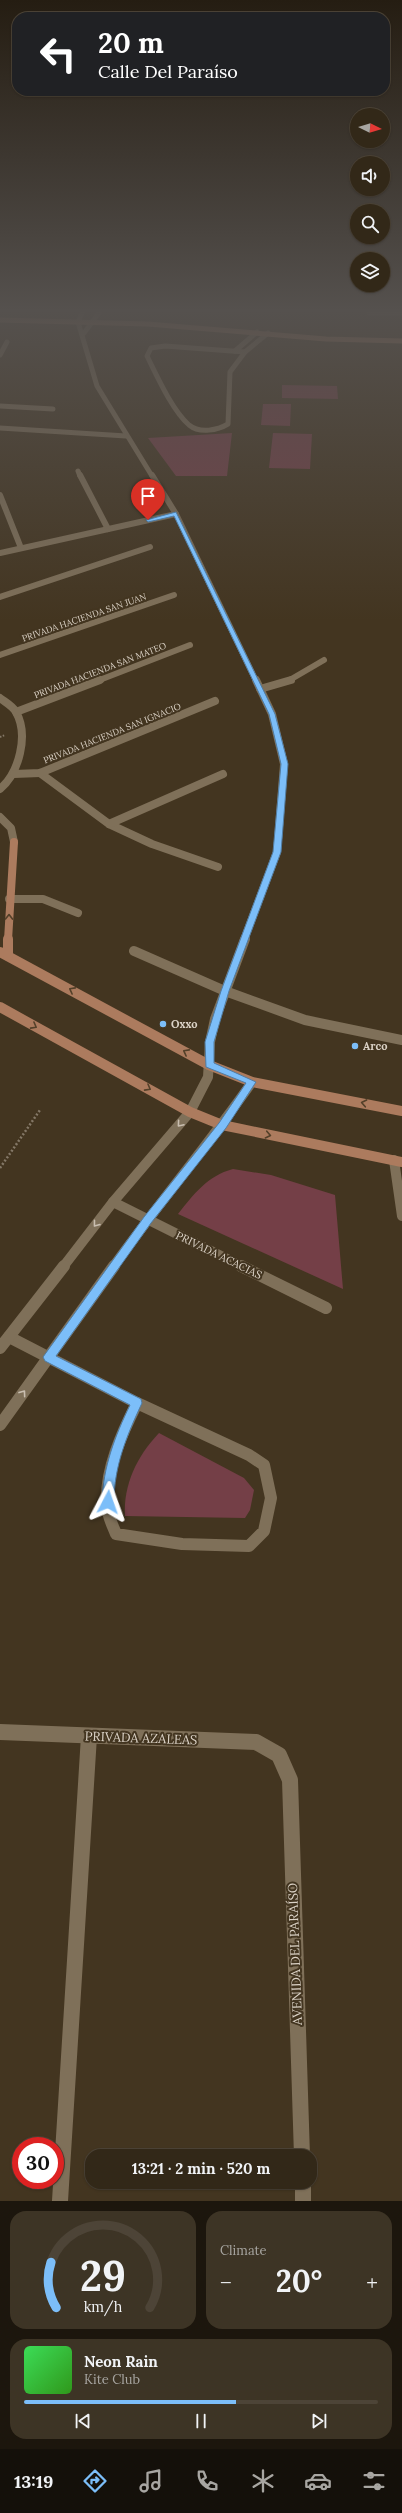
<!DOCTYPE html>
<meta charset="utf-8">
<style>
:root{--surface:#322818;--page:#3d3425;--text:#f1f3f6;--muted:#a8a6a2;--line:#4d4437;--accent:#7cbef9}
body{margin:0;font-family:Lora,serif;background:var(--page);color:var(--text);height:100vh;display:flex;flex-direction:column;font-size:15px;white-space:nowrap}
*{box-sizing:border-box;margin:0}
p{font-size:13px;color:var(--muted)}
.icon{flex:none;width:22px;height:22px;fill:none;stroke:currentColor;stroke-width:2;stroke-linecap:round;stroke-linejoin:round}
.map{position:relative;height:2201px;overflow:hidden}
.panel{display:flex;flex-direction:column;gap:10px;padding:10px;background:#1c160d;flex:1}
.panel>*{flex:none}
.hud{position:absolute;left:12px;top:12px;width:378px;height:84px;border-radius:16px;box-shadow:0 1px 3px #0004,0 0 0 1px var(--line);background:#202124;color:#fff;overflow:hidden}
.needle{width:26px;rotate:95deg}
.controls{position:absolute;left:350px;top:108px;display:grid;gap:8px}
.controls a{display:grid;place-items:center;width:40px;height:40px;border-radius:50%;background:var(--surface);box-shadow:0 1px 3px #0004,0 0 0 1px var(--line);font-size:20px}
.speed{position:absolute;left:12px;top:2137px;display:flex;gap:8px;font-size:20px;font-weight:700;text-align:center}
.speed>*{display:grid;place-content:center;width:52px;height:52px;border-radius:50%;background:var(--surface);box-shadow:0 1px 3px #0004,0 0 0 1px var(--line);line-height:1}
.speed .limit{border:6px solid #d22;background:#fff;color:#111}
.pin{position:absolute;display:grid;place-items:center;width:34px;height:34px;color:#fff;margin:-41px -17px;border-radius:50% 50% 50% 0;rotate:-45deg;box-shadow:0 0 4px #0007}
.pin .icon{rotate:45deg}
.me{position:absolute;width:44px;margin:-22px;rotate:4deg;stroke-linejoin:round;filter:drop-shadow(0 0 3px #0008)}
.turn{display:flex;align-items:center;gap:14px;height:84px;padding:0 20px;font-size:18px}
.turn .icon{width:52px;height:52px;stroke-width:2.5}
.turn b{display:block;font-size:28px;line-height:34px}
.big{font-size:30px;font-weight:800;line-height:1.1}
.panel .widget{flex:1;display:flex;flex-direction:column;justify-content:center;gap:6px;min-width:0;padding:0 14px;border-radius:16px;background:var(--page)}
.panel .dial{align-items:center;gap:0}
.dial svg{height:104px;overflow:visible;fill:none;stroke:var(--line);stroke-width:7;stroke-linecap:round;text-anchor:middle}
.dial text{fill:var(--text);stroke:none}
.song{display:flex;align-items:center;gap:12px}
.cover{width:48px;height:48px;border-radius:6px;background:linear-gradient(135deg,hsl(130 70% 55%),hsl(110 70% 35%))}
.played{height:4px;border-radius:2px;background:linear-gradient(90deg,var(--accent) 60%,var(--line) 60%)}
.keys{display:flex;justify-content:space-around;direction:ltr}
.heat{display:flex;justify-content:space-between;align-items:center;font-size:22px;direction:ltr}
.panel .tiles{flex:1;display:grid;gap:10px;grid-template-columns:1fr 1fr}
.widget:last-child{grid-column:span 2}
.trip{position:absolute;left:85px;top:2149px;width:232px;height:40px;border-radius:16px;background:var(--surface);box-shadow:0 1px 3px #0004,0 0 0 1px var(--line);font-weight:800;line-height:40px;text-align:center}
.tabs{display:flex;height:64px;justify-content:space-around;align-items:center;background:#14100a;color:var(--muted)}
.tabs .icon{width:28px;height:28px}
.tabs .active{color:var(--accent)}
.tabs b{font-size:18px;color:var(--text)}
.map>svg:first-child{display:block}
.green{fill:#743f47}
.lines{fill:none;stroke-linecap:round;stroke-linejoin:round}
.path-far1{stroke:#847867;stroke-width:2;stroke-dasharray:1.5 1.5;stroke-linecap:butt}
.path{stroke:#847867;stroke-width:2.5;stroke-dasharray:2 2;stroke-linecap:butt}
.minor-far5{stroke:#7f7059;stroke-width:5}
.minor-far4{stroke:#7f7059;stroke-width:6}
.minor-far3{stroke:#7f7059;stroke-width:8}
.minor-far2{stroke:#7f7059;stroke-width:10}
.minor-far1{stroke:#7f7059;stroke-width:12}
.minor{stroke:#7f7059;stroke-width:16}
.major-far2{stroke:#ac7b5e;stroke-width:5}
.major-far1{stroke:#ac7b5e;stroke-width:8}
.major{stroke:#ac7b5e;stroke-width:10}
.oneway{stroke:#534029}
.oneway2{stroke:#c9beb0}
.route{fill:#7cbef9;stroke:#517ca2}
.poi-dot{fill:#7cbef9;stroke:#433520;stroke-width:1.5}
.labels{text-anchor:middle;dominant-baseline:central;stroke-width:4;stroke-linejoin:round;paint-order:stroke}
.far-street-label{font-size:9px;fill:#dbd2c6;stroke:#433520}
.poi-label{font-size:11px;font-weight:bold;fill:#dbd2c6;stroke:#433520;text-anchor:start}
.street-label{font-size:11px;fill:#dbd2c6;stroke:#433520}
.near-street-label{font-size:13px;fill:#dbd2c6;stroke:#433520}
</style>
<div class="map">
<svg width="402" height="2201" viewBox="0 0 402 2201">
<rect width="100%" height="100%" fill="#433520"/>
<g class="green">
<polygon points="282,385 337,386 338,399 282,398"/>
<polygon points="263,404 291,404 290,426 261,425"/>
<polygon points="232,433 227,476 176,476 148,438"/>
<polygon points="273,433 312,434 310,469 269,468"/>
<path d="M233,1169L271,1175L335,1195L343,1289L178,1214C194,1194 207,1176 233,1169Z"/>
<path d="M159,1433L244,1478L254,1490L250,1510L245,1518L125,1516C123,1485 137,1456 159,1433Z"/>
</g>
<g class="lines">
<polyline class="path-far1" points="0,737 5,735"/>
<polyline class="path" points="0,1168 40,1110"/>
<g class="minor-far5">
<polyline points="82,313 78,322 97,386 152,476"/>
<polyline points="369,313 402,313"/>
<polyline points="84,333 99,313"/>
<path d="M165,346L245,352L230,372L228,424C218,430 200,434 189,425C172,410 157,376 147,356L151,348Z"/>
<polyline points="235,351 257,332"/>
<polyline points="245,352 268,333"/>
<polyline points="0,355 7,342"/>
<polyline points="0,406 53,409"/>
<polyline points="0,428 126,436"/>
<polyline points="78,471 80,476"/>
</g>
<g class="minor-far4">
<polyline points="80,475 108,529"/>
<polyline points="152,475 176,514 256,681"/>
<polyline points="0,495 21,548"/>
<polyline points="0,553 176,514"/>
<polyline points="0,597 150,547"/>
<polyline points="0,655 174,595"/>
<polyline points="97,681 190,645"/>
<polyline points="288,681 324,660"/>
</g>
<g class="minor-far3">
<polyline points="260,689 291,680"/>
<path d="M0,698C5,702 13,706 16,712C29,735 19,773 0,789"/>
<polyline points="16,712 100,680"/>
<polyline points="40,773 109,824 152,844 218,867"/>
<polyline points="14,774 40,773 215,701"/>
<polyline points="0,817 11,828 14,842"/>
<polyline points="109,824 223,774"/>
<polyline points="9,899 43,899 78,913"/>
<polyline points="244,940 277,852 284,764 272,714 256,680"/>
</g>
<g class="minor-far2">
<polyline points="134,951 225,991 305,1020 402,1040"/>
<polyline points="394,1160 402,1216"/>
<polyline points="113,1202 243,1267"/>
<polyline points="63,1267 113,1202 190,1112 208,1077 210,1042 215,1019 245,939"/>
<path d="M113,1267C158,1204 208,1145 252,1082"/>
</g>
<g class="minor-far1">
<polyline points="241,1266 326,1308"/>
<polyline points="9,1337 137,1403"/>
<polyline points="0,1348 64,1266"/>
<path d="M137,1403L249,1455L264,1465L271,1498L264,1531L249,1546L182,1544L116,1534C112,1524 107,1515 107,1504C105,1470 122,1433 137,1403Z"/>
<polyline points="0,1425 114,1266"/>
</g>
<g class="minor">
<polyline points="0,1732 256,1742 279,1755 290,1780 302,2156"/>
<polyline points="303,2182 303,2201"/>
<polyline points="60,2201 89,1736"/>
</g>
<polyline class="major-far2" points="0,320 148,324 326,339 402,341"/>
<polyline class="major-far1" points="8,940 14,842"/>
<g class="major">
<polyline points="0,952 209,1065 252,1082 402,1111"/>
<polyline points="8,956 8,939"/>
<polyline points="0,1007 190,1112 222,1125 402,1162"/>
</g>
</g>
<defs><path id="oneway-chevron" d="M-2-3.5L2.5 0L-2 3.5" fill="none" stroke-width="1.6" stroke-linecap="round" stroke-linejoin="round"/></defs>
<g class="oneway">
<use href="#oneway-chevron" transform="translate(9 917) rotate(-89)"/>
<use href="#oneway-chevron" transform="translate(72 990) rotate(-152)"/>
<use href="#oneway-chevron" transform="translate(34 1026) rotate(29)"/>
<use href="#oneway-chevron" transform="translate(186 1052) rotate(-152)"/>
<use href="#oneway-chevron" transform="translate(148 1088) rotate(29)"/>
<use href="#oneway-chevron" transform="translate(364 1103) rotate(-169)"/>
<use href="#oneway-chevron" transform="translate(268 1135) rotate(12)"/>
</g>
<g class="oneway2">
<use href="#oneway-chevron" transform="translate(180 1124) rotate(130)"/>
<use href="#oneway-chevron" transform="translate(96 1224) rotate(128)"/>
<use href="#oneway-chevron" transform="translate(23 1393) rotate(-54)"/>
</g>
<linearGradient id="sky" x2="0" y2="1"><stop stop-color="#251d12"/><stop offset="0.5" stop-color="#55514e"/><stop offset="1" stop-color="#55514e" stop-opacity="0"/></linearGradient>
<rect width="402" height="621" fill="url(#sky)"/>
<path class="route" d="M176,512L275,714L288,764L281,852L229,991L214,1042V1063L256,1082L226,1128L151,1223L56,1356L141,1399L142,1403C127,1435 114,1466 114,1502L108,1507L102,1502C103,1467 115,1436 130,1405L45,1361L43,1357L144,1217L219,1123L246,1083L206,1067L205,1042L221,991L273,852L281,764L269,714L174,516L148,522L146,520Z"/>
<g class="poi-dot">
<circle cx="163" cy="1024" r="4"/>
<circle cx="355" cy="1046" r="4"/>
</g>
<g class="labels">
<g class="far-street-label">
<text transform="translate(84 617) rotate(-19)">PRIVADA HACIENDA SAN JUAN</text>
<text transform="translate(100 670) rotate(-21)">PRIVADA HACIENDA SAN MATEO</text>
<text transform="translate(112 733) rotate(-22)">PRIVADA HACIENDA SAN IGNACIO</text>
</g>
<g class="poi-label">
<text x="171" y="1024">Oxxo</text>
<text x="363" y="1046">Arco</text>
</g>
<g class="street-label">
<text transform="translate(219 1255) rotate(26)">PRIVADA ACACIAS</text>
</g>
<g class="near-street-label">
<text transform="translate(141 1738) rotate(2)">PRIVADA AZALEAS</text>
<text transform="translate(295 1954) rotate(-92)">AVENIDA DEL PARAÍSO</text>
</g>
</g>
</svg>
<div class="controls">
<a><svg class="needle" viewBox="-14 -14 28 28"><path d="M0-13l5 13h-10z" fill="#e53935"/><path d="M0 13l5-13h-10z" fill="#a8a6a2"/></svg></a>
<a><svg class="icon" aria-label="sound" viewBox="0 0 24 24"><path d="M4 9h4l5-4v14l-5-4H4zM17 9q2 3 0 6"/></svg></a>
<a><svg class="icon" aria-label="search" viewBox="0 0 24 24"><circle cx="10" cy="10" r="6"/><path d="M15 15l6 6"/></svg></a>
<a><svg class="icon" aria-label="layers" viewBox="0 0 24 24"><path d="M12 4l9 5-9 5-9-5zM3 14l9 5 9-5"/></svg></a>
</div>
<div class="speed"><div class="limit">30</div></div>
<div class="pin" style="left:148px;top:520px;background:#d93025"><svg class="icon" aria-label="arrive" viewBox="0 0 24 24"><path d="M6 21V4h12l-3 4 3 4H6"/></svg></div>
<svg class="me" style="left:108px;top:1502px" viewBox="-20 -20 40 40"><path d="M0-17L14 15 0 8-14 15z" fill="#7cbef9" stroke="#fff" stroke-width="4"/></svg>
<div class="trip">13:21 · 2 min · 520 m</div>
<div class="hud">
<div class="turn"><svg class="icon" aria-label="left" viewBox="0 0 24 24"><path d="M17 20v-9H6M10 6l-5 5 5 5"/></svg><div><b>20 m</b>Calle Del Paraíso</div></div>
</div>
</div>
<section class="panel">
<div class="tiles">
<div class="widget dial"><svg viewBox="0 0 100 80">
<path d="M14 69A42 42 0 1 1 86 69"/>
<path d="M14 69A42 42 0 0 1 10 34" stroke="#7cbef9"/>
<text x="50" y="56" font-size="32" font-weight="700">29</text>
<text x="50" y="72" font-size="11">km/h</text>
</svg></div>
<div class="widget"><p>Climate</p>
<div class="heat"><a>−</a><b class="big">20°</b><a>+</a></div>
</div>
<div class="widget">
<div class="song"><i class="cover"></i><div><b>Neon Rain</b><p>Kite Club</p></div></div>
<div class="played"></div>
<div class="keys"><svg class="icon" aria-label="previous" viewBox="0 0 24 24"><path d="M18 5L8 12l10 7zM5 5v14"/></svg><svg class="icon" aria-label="pause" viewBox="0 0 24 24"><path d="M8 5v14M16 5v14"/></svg><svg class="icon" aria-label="next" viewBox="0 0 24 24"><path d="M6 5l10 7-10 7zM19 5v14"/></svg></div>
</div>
</div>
</section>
<nav class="tabs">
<b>13:19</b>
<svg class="icon active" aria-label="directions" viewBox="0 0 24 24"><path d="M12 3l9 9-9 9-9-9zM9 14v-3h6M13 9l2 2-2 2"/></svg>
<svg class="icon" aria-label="music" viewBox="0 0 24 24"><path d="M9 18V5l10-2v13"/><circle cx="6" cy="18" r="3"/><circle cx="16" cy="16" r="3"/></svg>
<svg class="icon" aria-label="phone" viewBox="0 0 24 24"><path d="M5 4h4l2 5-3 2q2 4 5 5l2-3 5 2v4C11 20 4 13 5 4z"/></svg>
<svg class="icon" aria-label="climate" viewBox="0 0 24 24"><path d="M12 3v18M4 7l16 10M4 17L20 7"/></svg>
<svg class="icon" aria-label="car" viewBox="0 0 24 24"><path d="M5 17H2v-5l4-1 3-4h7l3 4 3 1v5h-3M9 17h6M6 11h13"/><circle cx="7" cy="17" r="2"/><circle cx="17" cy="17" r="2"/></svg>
<svg class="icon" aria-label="filters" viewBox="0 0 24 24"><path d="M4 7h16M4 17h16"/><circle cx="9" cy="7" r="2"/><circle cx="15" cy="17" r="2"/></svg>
</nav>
